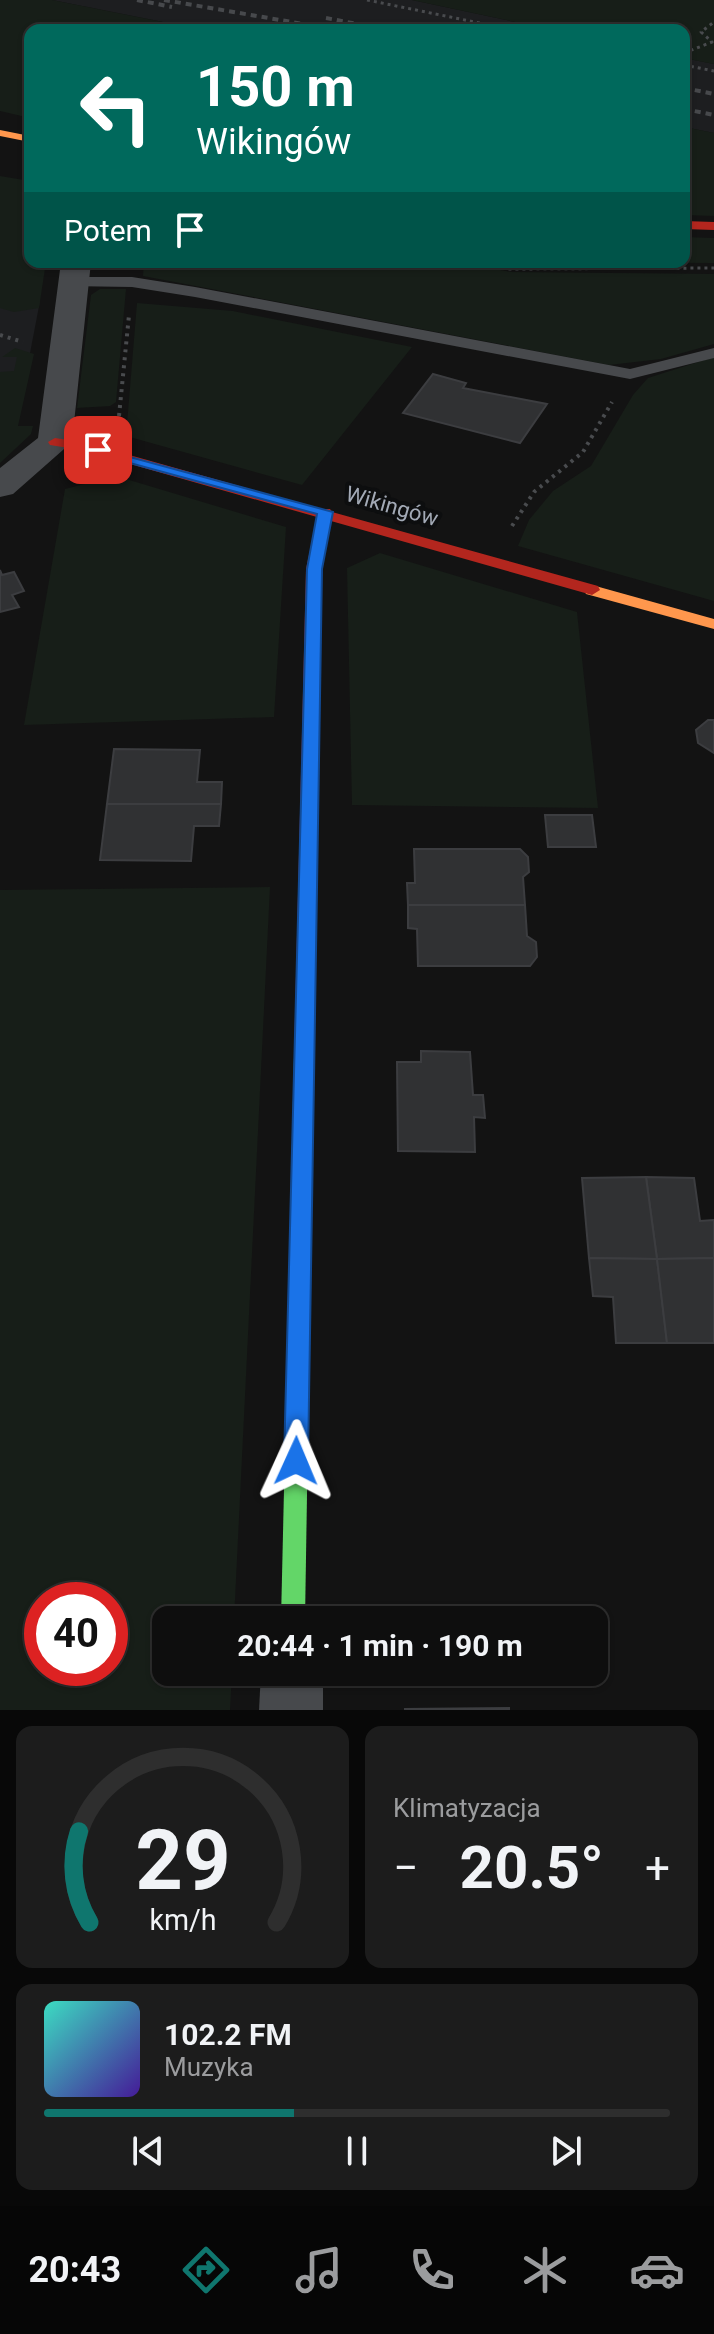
<!DOCTYPE html>
<html lang="pl">
<meta charset="utf-8">
<style>
:root{--surface:#0e0e0e;--page:#1c1c1c;--text:#f1f3f6;--muted:#9b9c9e;--line:#2e2e2e;--accent:#0f766e}
body{margin:0;font-family:Roboto,sans-serif;background:var(--page);color:var(--text);height:100vh;display:flex;flex-direction:column;font-size:30px;white-space:nowrap}
*{box-sizing:border-box;margin:0}
p{font-size:26px;color:var(--muted)}
.icon{flex:none;width:44px;height:44px;fill:none;stroke:currentColor;stroke-width:2;stroke-linecap:round;stroke-linejoin:round}
.map{position:relative;height:1710px;overflow:hidden}
.sheet{display:flex;flex-direction:column;gap:16px;padding:16px;background:#080808;flex:1}
.sheet>*{flex:none}
.guide{position:absolute;left:24px;top:24px;width:666px;height:244px;border-radius:16px;box-shadow:0 2px 6px #0004,0 0 0 2px var(--line);background:#00695c;color:#fff;overflow:hidden}
.speed{position:absolute;left:24px;top:1582px;display:flex;gap:16px;font-size:40px;font-weight:700;text-align:center}
.speed>*{display:grid;place-content:center;width:104px;height:104px;border-radius:50%;background:var(--surface);box-shadow:0 2px 6px #0004,0 0 0 2px var(--line);line-height:1}
.speed .limit{border:12px solid #d22;background:#fff;color:#111}
.pin{position:absolute;display:grid;place-items:center;width:68px;height:68px;color:#fff;margin:-34px;border-radius:16px;box-shadow:0 4px 12px #0006}
.me{position:absolute;width:88px;margin:-44px;rotate:1deg;stroke-linejoin:round;filter:drop-shadow(0 0 6px #0008)}
.turn{display:flex;align-items:center;gap:28px;height:168px;padding:0 40px;font-size:36px}
.turn .icon{width:104px;height:104px;stroke-width:2.5}
.turn b{display:block;font-size:56px;line-height:68px}
.then{display:flex;align-items:center;height:76px;padding:0 40px;background:#0003;gap:16px;font-size:30px}
.big{font-size:60px;font-weight:700;line-height:1.1}
.sheet .card{flex:1;display:flex;flex-direction:column;justify-content:center;gap:12px;min-width:0;padding:0 28px;border-radius:16px;background:var(--page)}
.sheet .dial{align-items:center;gap:0}
.dial svg{height:208px;overflow:visible;fill:none;stroke:var(--line);stroke-width:7;stroke-linecap:round;text-anchor:middle}
.dial text{fill:var(--text);stroke:none}
.song{display:flex;align-items:center;gap:24px}
.cover{width:96px;height:96px;border-radius:12px;background:linear-gradient(135deg,hsl(170 70% 55%),hsl(260 70% 35%))}
.played{height:8px;border-radius:4px;background:linear-gradient(90deg,var(--accent) 40%,var(--line) 40%)}
.keys{display:flex;justify-content:space-around;direction:ltr}
.heat{display:flex;justify-content:space-between;align-items:center;font-size:44px;direction:ltr}
.sheet .tiles{flex:1;display:grid;gap:16px;grid-template-columns:1fr 1fr}
.card:last-child{grid-column:span 2}
.trip{position:absolute;left:152px;top:1606px;width:456px;height:80px;border-radius:16px;background:var(--surface);box-shadow:0 2px 6px #0004,0 0 0 2px var(--line);font-weight:700;line-height:80px;text-align:center}
.dock{display:flex;height:128px;justify-content:space-around;align-items:center;background:#060606;color:var(--muted)}
.dock .icon{width:56px;height:56px}
.dock .on{color:var(--accent)}
.dock b{font-size:36px;color:var(--text)}
.map>svg:first-child{display:block}
.built{fill:#1d1e20}
.green{fill:#171e18;fill-rule:evenodd}
.building{fill:#303133;stroke:#3c3d40;stroke-width:2}
.lines{fill:none;stroke-linecap:round;stroke-linejoin:round}
.path-far1{stroke:#494b4e;stroke-width:3;stroke-dasharray:3 4;stroke-linecap:butt}
.path{stroke:#494b4e;stroke-width:4;stroke-dasharray:3 5;stroke-linecap:butt}
.lane{fill:#47494c;fill-rule:evenodd}
.street{fill:#47494c;fill-rule:evenodd}
.fast{fill:#63d668;fill-rule:evenodd}
.slow{fill:#ff974d;fill-rule:evenodd}
.jam{fill:#b3261e;fill-rule:evenodd}
.rail{stroke:#47494c;stroke-width:4;stroke-dasharray:6 5;stroke-linecap:butt}
.route{fill:#1a73e8;stroke:#114b97;stroke-width:2}
.labels{text-anchor:middle;dominant-baseline:central;stroke-width:8;stroke-linejoin:round;paint-order:stroke}
.street-label{font-size:22px;fill:#a3aab6;stroke:#0d0e0f}
</style>
<div class="map">
<svg width="714" height="1710" viewBox="0 0 714 1710">
<rect width="100%" height="100%" fill="#131313"/>
<g class="built">
<polygon points="52,0 412,0 553,30 203,30"/>
<polygon points="684,58 714,64 714,133 684,127"/>
<polygon points="0,288 40,301 26,374 0,446"/>
</g>
<g class="green">
<polygon points="0,0 52,0 203,30 30,30 30,118 0,111"/>
<polygon points="412,0 714,0 714,64 684,58 684,30 553,30"/>
<polygon points="684,127 714,133 714,216 684,215"/>
<polygon points="0,176 30,181 30,262 46,262 39,308 14,312 0,308"/>
<polygon points="684,237 714,238 714,263 509,262 684,262"/>
<polygon points="144,262 455,262 512,272 714,274 714,344 661,359 609,365 143,276"/>
<polygon points="100,289 126,289 116,402 110,406 77,408 91,295"/>
<polygon points="137,303 233,311 412,347 302,485 126,436"/>
<polygon points="15,348 34,354 18,426 33,426 31,434 0,463 0,372 14,371 17,357 2,357"/>
<polygon points="714,357 714,601 518,546 529,520 553,491 591,466 633,395 648,378"/>
<polygon points="116,476 286,527 274,717 24,725 65,489"/>
<polygon points="380,553 577,612 598,808 352,805 347,568"/>
<path d="M270,887L234,1620H166V1672H232L230,1710H0V890ZM42,1600H110V1668H42Z"/>
</g>
<g class="building">
<polygon points="433,374 466,383 463,388 547,404 520,443 403,413"/>
<polygon points="0,570 2,575 14,572 24,591 12,595 19,607 0,612"/>
<polygon points="708,720 714,720 714,753 698,743 696,730"/>
<polygon points="114,749 200,750 197,782 222,782 221,804 107,804"/>
<polygon points="107,804 221,804 219,826 194,826 191,861 100,860"/>
<polygon points="545,815 592,815 596,847 548,847"/>
<polygon points="414,849 520,849 528,857 529,872 523,877 525,905 408,905 407,883 415,883"/>
<polygon points="408,905 525,905 527,936 536,942 537,957 530,966 418,966 417,929 408,928"/>
<polygon points="421,1051 470,1052 473,1095 483,1095 485,1118 474,1117 475,1152 398,1151 397,1062 421,1062"/>
<polygon points="646,1177 694,1178 700,1221 714,1220 714,1258 657,1259"/>
<polygon points="646,1177 657,1259 589,1258 582,1178"/>
<polygon points="589,1258 657,1259 667,1343 616,1343 613,1297 593,1296"/>
<polygon points="714,1258 714,1343 667,1343 657,1259"/>
<polygon points="509,1708 509,1710 404,1709"/>
</g>
<g class="lines">
<g class="path-far1">
<polyline points="367,0 514,30"/>
<polyline points="684,53 712,42 701,32 714,22"/>
<polyline points="684,65 714,71"/>
<polyline points="467,262 510,269 714,268"/>
</g>
<g class="path">
<polyline points="0,335 23,342"/>
<polyline points="119,416 129,315"/>
<polyline points="512,526 534,492 583,452 612,402"/>
</g>
<polygon class="lane" points="73,277 132,277 195,287 630,369 714,348 714,358 630,379 195,297 132,287 67,286 67,278"/>
<g class="street">
<polygon points="61,262 91,262 72,442 13,494 0,497 0,468 38,438"/>
<polygon points="261,1672 323,1672 323,1710 259,1710"/>
</g>
<polygon class="fast" points="304,1049 311,1051 314,1057 305,1620 281,1620 294,1057 297,1051"/>
<g class="slow">
<polygon points="0,130 30,136 30,142 0,136"/>
<polygon points="592,585 714,619 714,629 586,594 584,590"/>
</g>
<g class="jam">
<polygon points="684,221 714,222 714,230 684,229"/>
<polygon points="55,438 87,443 320,509 330,509 332,512 598,586 600,590 592,595 331,521 322,569 314,1057 311,1063 304,1065 297,1063 294,1057 306,569 317,517 81,450 50,445 48,442"/>
</g>
<g class="rail">
<polyline points="137,0 172,7"/>
<polyline points="164,0 338,30"/>
<polyline points="326,18 389,30"/>
<polyline points="684,88 714,94"/>
<polyline points="684,109 714,115"/>
</g>
</g>
<polygon class="route" points="93,447 333,512 322,569 308,1461 305,1469 296,1472 288,1469 284,1461 307,569 317,514 93,453"/>
<g class="labels">
<g class="street-label">
<text transform="translate(392 506) rotate(16)">Wikingów</text>
</g>
</g>
</svg>
<div class="speed"><div class="limit">40</div></div>
<div class="pin" style="left:98px;top:450px;background:#d93025"><svg class="icon" aria-label="arrive" viewBox="0 0 24 24"><path d="M6 21V4h12l-3 4 3 4H6"/></svg></div>
<svg class="me" style="left:296px;top:1461px" viewBox="-20 -20 40 40"><path d="M0-17L14 15 0 8-14 15z" fill="#1a73e8" stroke="#fff" stroke-width="4"/></svg>
<div class="trip">20:44 · 1 min · 190 m</div>
<div class="guide">
<div class="turn"><svg class="icon" aria-label="left" viewBox="0 0 24 24"><path d="M17 20v-9H6M10 6l-5 5 5 5"/></svg><div><b>150 m</b>Wikingów</div></div>
<div class="then">Potem<svg class="icon" aria-label="arrive" viewBox="0 0 24 24"><path d="M6 21V4h12l-3 4 3 4H6"/></svg></div>
</div>
</div>
<section class="sheet">
<div class="tiles">
<div class="card dial"><svg viewBox="0 0 100 80">
<path d="M14 69A42 42 0 1 1 86 69"/>
<path d="M14 69A42 42 0 0 1 10 34" stroke="#0f766e"/>
<text x="50" y="56" font-size="32" font-weight="700">29</text>
<text x="50" y="72" font-size="11">km/h</text>
</svg></div>
<div class="card"><p>Klimatyzacja</p>
<div class="heat"><a>−</a><b class="big">20.5°</b><a>+</a></div>
</div>
<div class="card">
<div class="song"><i class="cover"></i><div><b>102.2 FM</b><p>Muzyka</p></div></div>
<div class="played"></div>
<div class="keys"><svg class="icon" aria-label="previous" viewBox="0 0 24 24"><path d="M18 5L8 12l10 7zM5 5v14"/></svg><svg class="icon" aria-label="pause" viewBox="0 0 24 24"><path d="M8 5v14M16 5v14"/></svg><svg class="icon" aria-label="next" viewBox="0 0 24 24"><path d="M6 5l10 7-10 7zM19 5v14"/></svg></div>
</div>
</div>
</section>
<nav class="dock">
<b>20:43</b>
<svg class="icon on" aria-label="directions" viewBox="0 0 24 24"><path d="M12 3l9 9-9 9-9-9zM9 14v-3h6M13 9l2 2-2 2"/></svg>
<svg class="icon" aria-label="music" viewBox="0 0 24 24"><path d="M9 18V5l10-2v13"/><circle cx="6" cy="18" r="3"/><circle cx="16" cy="16" r="3"/></svg>
<svg class="icon" aria-label="phone" viewBox="0 0 24 24"><path d="M5 4h4l2 5-3 2q2 4 5 5l2-3 5 2v4C11 20 4 13 5 4z"/></svg>
<svg class="icon" aria-label="climate" viewBox="0 0 24 24"><path d="M12 3v18M4 7l16 10M4 17L20 7"/></svg>
<svg class="icon" aria-label="car" viewBox="0 0 24 24"><path d="M5 17H2v-5l4-1 3-4h7l3 4 3 1v5h-3M9 17h6M6 11h13"/><circle cx="7" cy="17" r="2"/><circle cx="17" cy="17" r="2"/></svg>
</nav>
